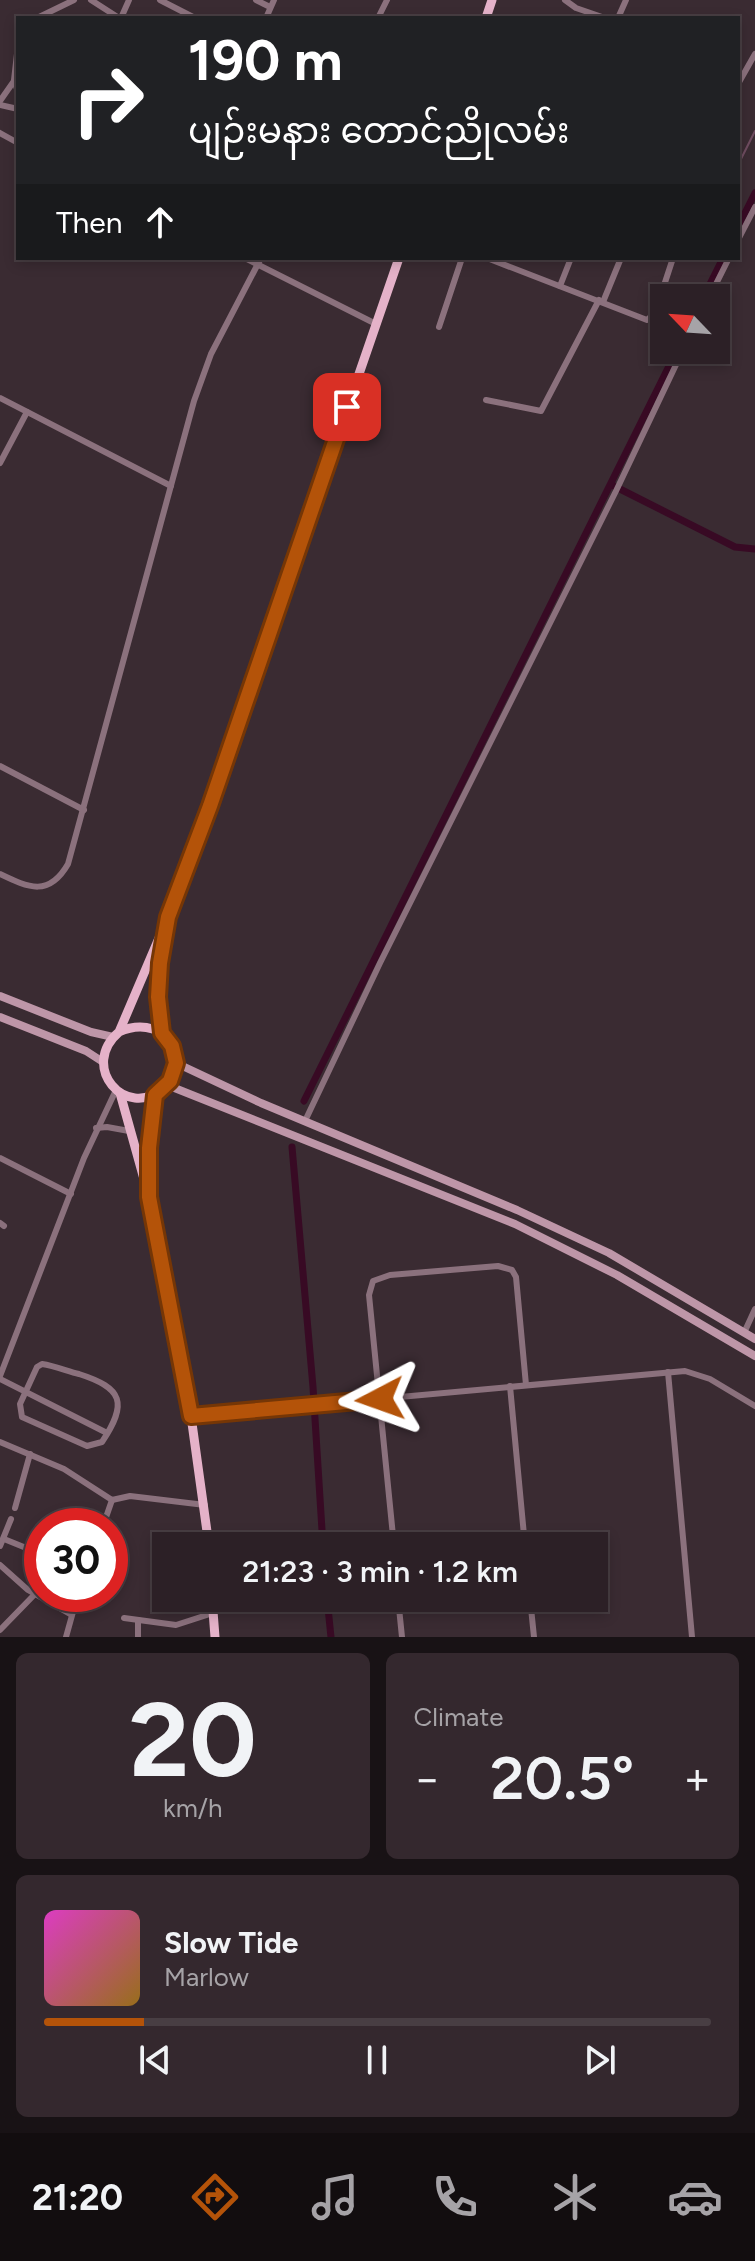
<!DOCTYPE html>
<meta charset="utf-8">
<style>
:root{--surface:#2c2026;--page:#34282e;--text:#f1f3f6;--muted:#a6a3a7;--line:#483e43;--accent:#b45309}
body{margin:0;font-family:Figtree,"Noto Sans Myanmar",sans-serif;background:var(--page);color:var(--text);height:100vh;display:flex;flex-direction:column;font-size:30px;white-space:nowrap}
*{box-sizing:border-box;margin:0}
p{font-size:26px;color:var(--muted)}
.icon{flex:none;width:44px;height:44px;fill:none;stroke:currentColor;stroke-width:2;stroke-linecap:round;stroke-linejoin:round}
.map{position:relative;height:1637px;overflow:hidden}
.side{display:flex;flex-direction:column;gap:16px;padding:16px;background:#181215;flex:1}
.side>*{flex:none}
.hud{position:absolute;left:16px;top:16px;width:724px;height:244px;border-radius:0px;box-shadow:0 4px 12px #0003,0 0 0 2px var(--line);background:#202124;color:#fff;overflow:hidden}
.needle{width:52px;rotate:295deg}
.buttons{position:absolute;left:650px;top:284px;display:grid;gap:16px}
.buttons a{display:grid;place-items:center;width:80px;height:80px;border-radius:0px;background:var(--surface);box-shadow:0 4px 12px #0003,0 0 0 2px var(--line);font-size:40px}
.speed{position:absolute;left:24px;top:1508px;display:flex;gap:16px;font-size:40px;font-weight:700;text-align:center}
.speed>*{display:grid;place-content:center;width:104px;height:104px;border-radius:50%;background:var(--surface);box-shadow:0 4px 12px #0003,0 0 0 2px var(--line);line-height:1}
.speed .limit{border:12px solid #d22;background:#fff;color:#111}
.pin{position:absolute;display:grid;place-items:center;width:68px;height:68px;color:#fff;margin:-34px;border-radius:16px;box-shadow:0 4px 12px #0006}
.me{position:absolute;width:88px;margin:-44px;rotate:266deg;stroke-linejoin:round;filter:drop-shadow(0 0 6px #0008)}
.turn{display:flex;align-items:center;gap:28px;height:168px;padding:0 40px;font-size:36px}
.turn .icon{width:104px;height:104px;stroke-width:2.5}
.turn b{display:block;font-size:56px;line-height:68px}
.then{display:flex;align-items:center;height:76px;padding:0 40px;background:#0003;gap:16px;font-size:30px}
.big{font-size:60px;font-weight:600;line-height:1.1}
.side .widget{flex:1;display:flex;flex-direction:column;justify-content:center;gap:12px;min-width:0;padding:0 28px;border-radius:12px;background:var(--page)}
.side .dial{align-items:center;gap:0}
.dial b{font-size:104px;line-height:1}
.song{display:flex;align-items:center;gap:24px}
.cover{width:96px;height:96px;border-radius:12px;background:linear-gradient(135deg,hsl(310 70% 55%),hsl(40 70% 35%))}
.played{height:8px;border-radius:4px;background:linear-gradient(90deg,var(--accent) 15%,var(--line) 15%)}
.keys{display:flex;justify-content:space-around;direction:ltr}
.heat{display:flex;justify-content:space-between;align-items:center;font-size:44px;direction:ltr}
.side .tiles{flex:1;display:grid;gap:16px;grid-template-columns:1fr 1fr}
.widget:last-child{grid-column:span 2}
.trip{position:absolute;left:152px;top:1532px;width:456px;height:80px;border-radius:0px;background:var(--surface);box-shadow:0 4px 12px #0003,0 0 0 2px var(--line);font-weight:600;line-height:80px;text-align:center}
.dock{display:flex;height:128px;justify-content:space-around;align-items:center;background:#120d0f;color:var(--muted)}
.dock .icon{width:56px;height:56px}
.dock .on{color:var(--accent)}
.dock b{font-size:36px;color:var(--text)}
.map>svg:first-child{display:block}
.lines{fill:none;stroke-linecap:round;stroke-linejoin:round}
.stream{stroke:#6f4c60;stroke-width:2}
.canal{stroke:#380a24;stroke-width:7}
.minor{stroke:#8b717d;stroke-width:6}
.secondary{stroke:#be96a8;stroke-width:8}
.primary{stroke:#e5b2c9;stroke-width:9}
.route-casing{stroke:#753606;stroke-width:20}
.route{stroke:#b45309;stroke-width:14}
</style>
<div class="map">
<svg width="755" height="1637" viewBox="0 0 755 1637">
<rect width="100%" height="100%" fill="#3a2b32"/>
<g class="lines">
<polyline class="stream" points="738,165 755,131"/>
<g class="canal">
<polyline points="738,227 755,193"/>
<polyline points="703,298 723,258"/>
<polyline points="612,485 735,547 755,549"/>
<polyline points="304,1101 677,350"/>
<polyline points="292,1147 313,1387 323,1546"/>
<polyline points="327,1598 331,1637"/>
</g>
<g class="minor">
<polyline points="91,0 119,18"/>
<polyline points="160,0 195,18"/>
<polyline points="256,0 270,7"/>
<polyline points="565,0 576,8 605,18"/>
<polyline points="37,18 74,0"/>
<polyline points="121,18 129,0"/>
<polyline points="266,18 274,0"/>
<polyline points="378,18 387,0"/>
<polyline points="618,18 626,0"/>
<polyline points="18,45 14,80 18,92"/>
<polyline points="738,84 755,54"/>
<polyline points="0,101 14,81"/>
<polyline points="0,105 18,109"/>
<polyline points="0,133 18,143"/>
<polyline points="738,240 755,207"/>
<polyline points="245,258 376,324"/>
<polyline points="487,258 647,320 655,313 673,258"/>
<polyline points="560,286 571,258"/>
<polyline points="709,298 729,258"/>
<polyline points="603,302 621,258"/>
<polyline points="439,327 462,258"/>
<polyline points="0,398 171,486"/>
<polyline points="486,400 541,411 599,300"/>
<polyline points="0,463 27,412"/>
<polyline points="0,766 84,810"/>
<path d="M0,874C29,888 49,897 68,864L194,401L211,354L261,258"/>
<polyline points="305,1121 380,963 616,491 683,350"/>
<polyline points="96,1128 107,1127 129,1131"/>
<polyline points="0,1158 71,1194"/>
<polyline points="0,1223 4,1226"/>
<polyline points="744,1333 755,1309"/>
<path d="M42,1364C55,1366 67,1371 79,1374C123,1388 128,1403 102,1442L87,1446L22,1417L20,1404L37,1367Z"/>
<polyline points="668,1372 692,1637"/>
<polyline points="0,1376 84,1158 116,1090"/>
<polyline points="0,1379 107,1433"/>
<polyline points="510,1386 525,1546"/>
<polyline points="191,1416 685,1371 710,1379 755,1406"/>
<polyline points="0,1442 64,1469 112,1500 130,1496 205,1505"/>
<polyline points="15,1508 30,1454"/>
<polyline points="82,1513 105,1520"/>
<polyline points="103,1526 112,1500"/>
<polyline points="4,1539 41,1554"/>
<polyline points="0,1546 11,1519"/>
<polyline points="394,1546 369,1295 373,1281 390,1275 498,1266 512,1270 516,1277 526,1385"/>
<polyline points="0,1565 28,1590 70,1614"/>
<polyline points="398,1598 402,1637"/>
<polyline points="530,1598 534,1637"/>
<polyline points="124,1618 176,1625 213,1613"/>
<polyline points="0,1630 35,1594"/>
<polyline points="66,1637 78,1594"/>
<polyline points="138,1637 138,1620"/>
</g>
<g class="secondary">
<polyline points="0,996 91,1032 113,1037"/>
<polyline points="0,1017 86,1051 103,1062"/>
<polyline points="176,1063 261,1103 517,1210 579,1239 609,1253 755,1339"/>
<polyline points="167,1085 515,1224 617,1275 755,1356"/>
</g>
<g class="primary">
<polyline points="486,18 492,0"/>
<path d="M119,1032C141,1022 168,1027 175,1053C177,1066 174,1079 164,1088C125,1121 79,1066 119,1032L168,917L210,806L399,258"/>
<polyline points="162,1033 158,980 165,932"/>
<polyline points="120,1093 149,1197 191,1416 209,1546"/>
<polyline points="149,1186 149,1148 155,1095"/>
<polyline points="212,1598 215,1637"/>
</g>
</g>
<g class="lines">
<g class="route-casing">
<polyline id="route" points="347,407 210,806 168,917 160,963 158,997 162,1033 172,1046 176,1063 170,1081 155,1095 149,1148 149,1197 191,1416 380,1399"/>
</g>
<use href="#route" class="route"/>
</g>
</svg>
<div class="buttons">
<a><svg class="needle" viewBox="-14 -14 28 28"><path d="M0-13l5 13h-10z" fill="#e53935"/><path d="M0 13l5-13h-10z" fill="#a6a3a7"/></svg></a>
</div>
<div class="speed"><div class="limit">30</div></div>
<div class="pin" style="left:347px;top:407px;background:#d93025"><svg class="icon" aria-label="arrive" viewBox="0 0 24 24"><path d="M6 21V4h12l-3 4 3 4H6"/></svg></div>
<svg class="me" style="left:380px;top:1399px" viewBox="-20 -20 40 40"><path d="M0-17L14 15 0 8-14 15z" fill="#b45309" stroke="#fff" stroke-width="4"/></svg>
<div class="trip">21:23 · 3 min · 1.2 km</div>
<div class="hud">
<div class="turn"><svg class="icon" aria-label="right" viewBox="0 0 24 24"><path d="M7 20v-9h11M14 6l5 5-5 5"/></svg><div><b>190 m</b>ပျဉ်းမနား တောင်ညိုလမ်း</div></div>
<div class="then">Then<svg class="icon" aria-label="ahead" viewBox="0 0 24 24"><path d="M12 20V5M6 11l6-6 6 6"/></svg></div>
</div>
</div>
<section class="side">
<div class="tiles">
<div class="widget dial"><b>20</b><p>km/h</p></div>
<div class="widget"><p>Climate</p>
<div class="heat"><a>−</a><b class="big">20.5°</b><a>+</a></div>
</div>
<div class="widget">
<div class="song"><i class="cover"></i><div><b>Slow Tide</b><p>Marlow</p></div></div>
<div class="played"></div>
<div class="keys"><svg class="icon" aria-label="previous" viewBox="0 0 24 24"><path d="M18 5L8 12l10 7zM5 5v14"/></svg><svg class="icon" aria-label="pause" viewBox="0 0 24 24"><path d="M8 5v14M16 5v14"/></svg><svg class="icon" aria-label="next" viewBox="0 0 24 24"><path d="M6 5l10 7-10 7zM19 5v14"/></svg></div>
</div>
</div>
</section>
<nav class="dock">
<b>21:20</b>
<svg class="icon on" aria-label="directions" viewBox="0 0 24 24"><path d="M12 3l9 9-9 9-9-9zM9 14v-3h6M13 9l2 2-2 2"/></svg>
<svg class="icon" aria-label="music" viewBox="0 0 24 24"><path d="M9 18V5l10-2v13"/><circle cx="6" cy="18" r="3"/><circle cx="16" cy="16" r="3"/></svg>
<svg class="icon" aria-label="phone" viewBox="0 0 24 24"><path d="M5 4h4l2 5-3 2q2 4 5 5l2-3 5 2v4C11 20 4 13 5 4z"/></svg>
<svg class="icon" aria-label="climate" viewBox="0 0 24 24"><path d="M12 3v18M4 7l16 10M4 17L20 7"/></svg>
<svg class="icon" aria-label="car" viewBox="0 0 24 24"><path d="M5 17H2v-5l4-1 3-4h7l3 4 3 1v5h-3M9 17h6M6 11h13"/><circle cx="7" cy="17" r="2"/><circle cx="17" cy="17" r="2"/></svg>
</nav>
